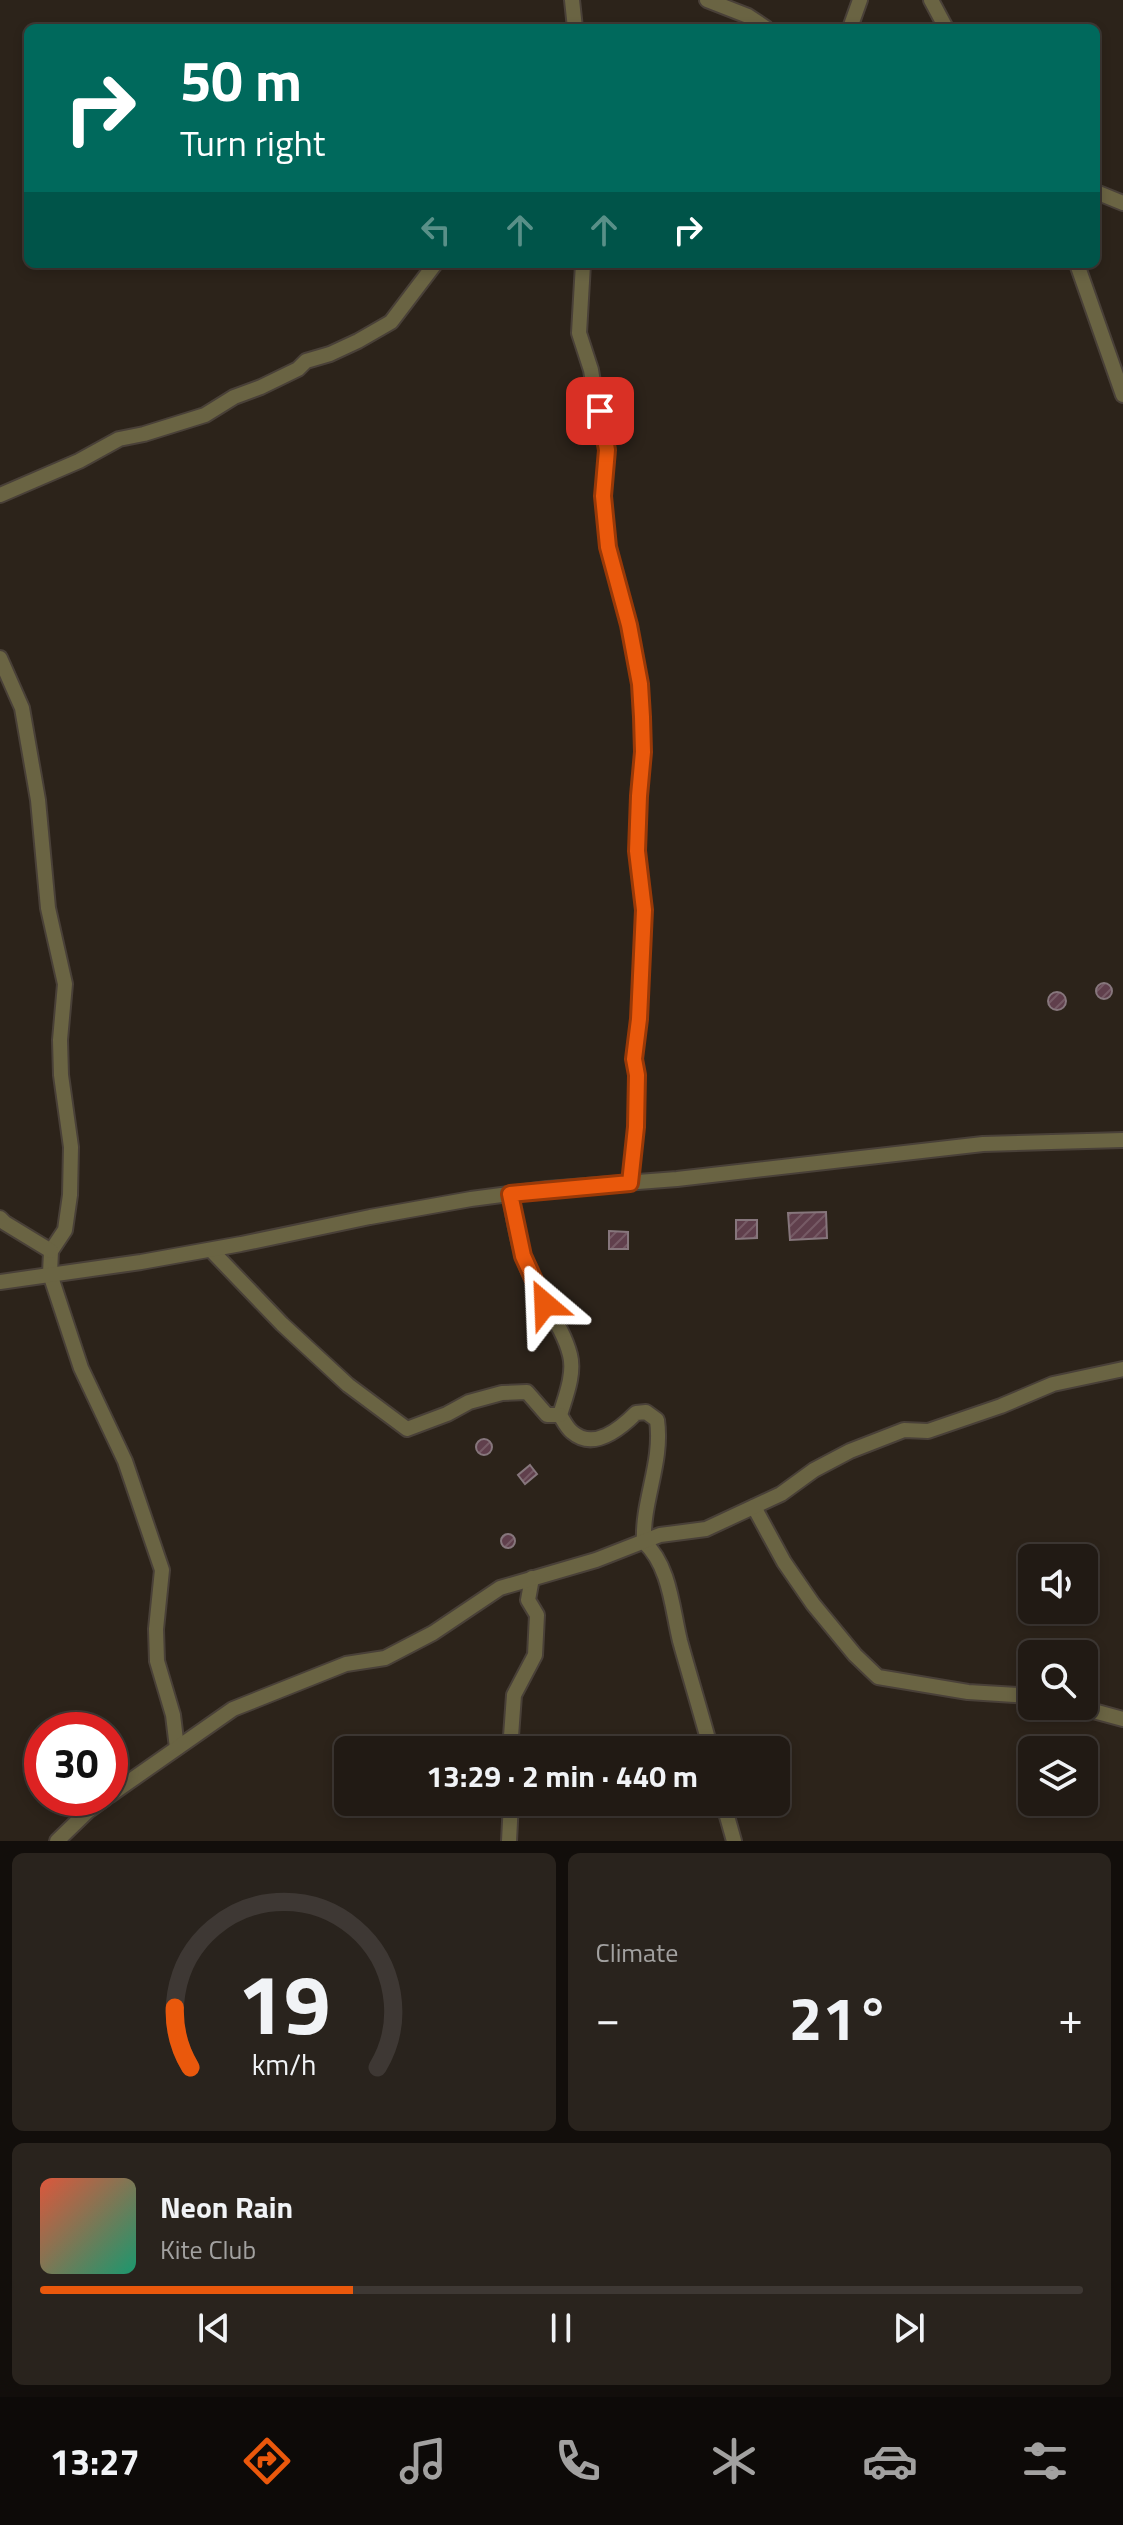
<!DOCTYPE html>
<meta charset="utf-8">
<style>
:root{--surface:#211a14;--page:#29231d;--text:#f1f3f6;--muted:#a2a1a0;--line:#3e3834;--accent:#ea580c}
body{margin:0;font-family:"Titillium Web",sans-serif;background:var(--page);color:var(--text);height:100vh;display:flex;flex-direction:column;font-size:30px;white-space:nowrap}
*{box-sizing:border-box;margin:0}
p{font-size:26px;color:var(--muted)}
.icon{flex:none;width:44px;height:44px;fill:none;stroke:currentColor;stroke-width:2;stroke-linecap:round;stroke-linejoin:round}
.map{position:relative;height:1841px;overflow:hidden}
.sheet{display:flex;flex-direction:column;gap:12px;padding:12px;background:#120e0b;flex:1}
.sheet>*{flex:none}
.top-card{position:absolute;left:24px;top:24px;width:1076px;height:244px;border-radius:12px;box-shadow:0 4px 12px #0003,0 0 0 2px var(--line);background:#00695c;color:#fff;overflow:hidden}
.fabs{position:absolute;left:1018px;top:1544px;display:grid;gap:16px}
.fabs a{display:grid;place-items:center;width:80px;height:80px;border-radius:12px;background:var(--surface);box-shadow:0 4px 12px #0003,0 0 0 2px var(--line);font-size:40px}
.speed{position:absolute;left:24px;top:1712px;display:flex;gap:16px;font-size:40px;font-weight:700;text-align:center}
.speed>*{display:grid;place-content:center;width:104px;height:104px;border-radius:50%;background:var(--surface);box-shadow:0 4px 12px #0003,0 0 0 2px var(--line);line-height:1}
.speed .limit{border:12px solid #d22;background:#fff;color:#111}
.pin{position:absolute;display:grid;place-items:center;width:68px;height:68px;color:#fff;margin:-34px;border-radius:16px;box-shadow:0 4px 12px #0006}
.me{position:absolute;width:88px;margin:-44px;rotate:334deg;stroke-linejoin:round;filter:drop-shadow(0 0 6px #0008)}
.turn{display:flex;align-items:center;gap:28px;height:168px;padding:0 24px;font-size:36px}
.turn .icon{width:104px;height:104px;stroke-width:2.5}
.turn b{display:block;font-size:56px;line-height:68px}
.lanes{display:flex;align-items:center;height:76px;padding:0 24px;background:#0003;justify-content:center;gap:40px;direction:ltr}
.lanes .off{opacity:.35}
.big{font-size:60px;font-weight:700;line-height:1.1}
.sheet .widget{flex:1;display:flex;flex-direction:column;justify-content:center;gap:12px;min-width:0;padding:0 28px;border-radius:12px;background:var(--page)}
.sheet .dial{align-items:center;gap:0}
.dial svg{height:208px;overflow:visible;fill:none;stroke:var(--line);stroke-width:7;stroke-linecap:round;text-anchor:middle}
.dial text{fill:var(--text);stroke:none}
.song{display:flex;align-items:center;gap:24px}
.cover{width:96px;height:96px;border-radius:12px;background:linear-gradient(135deg,hsl(10 70% 55%),hsl(160 70% 35%))}
.played{height:8px;border-radius:4px;background:linear-gradient(90deg,var(--accent) 30%,var(--line) 30%)}
.keys{display:flex;justify-content:space-around;direction:ltr}
.heat{display:flex;justify-content:space-between;align-items:center;font-size:44px;direction:ltr}
.sheet .tiles{flex:1;display:grid;gap:12px;grid-template-columns:1fr 1fr}
.widget:last-child{grid-column:span 2}
.trip{position:absolute;left:334px;top:1736px;width:456px;height:80px;border-radius:12px;background:var(--surface);box-shadow:0 4px 12px #0003,0 0 0 2px var(--line);font-weight:700;line-height:80px;text-align:center}
.tab-bar{display:flex;height:128px;justify-content:space-around;align-items:center;background:#0d0a08;color:var(--muted)}
.tab-bar .icon{width:56px;height:56px}
.tab-bar .on{color:var(--accent)}
.tab-bar b{font-size:36px;color:var(--text)}
.map>svg:first-child{display:block}
.building{fill:url(#building-hatch);stroke:#86767c;stroke-width:2}
.lines{fill:none;stroke-linecap:round;stroke-linejoin:round}
.street-casing{stroke:#494038;stroke-width:18}
.street{stroke:#6a6443;stroke-width:14}
.route-casing{stroke:#983908;stroke-width:20}
.route{stroke:#ea580c;stroke-width:14}
</style>
<div class="map">
<svg width="1123" height="1841" viewBox="0 0 1123 1841">
<defs>
<pattern id="building-hatch" width="6" height="6" patternUnits="userSpaceOnUse" patternTransform="scale(2)"><rect width="6" height="6" fill="#603f4c"/><path d="M-1 1l2-2M0 6l6-6M5 7l2-2" fill="none" stroke="#765a65"/></pattern>
</defs>
<rect width="100%" height="100%" fill="#2c231a"/>
<g class="building">
<circle cx="1104" cy="991" r="8"/>
<circle cx="1057" cy="1001" r="9"/>
<polygon points="826,1212 827,1238 790,1240 788,1213"/>
<polygon points="736,1220 757,1220 757,1238 736,1239"/>
<polygon points="609,1231 628,1232 628,1249 609,1249"/>
<circle cx="484" cy="1447" r="8"/>
<polygon points="530,1465 537,1474 525,1484 518,1475"/>
<circle cx="508" cy="1541" r="7"/>
</g>
<g class="lines">
<g class="street-casing">
<g id="street">
<polyline points="572,0 575,28"/>
<polyline points="707,0 748,16 766,28"/>
<polyline points="931,0 946,28"/>
<polyline points="850,28 860,0"/>
<polyline points="1096,192 1123,203"/>
<polyline points="583,264 579,333 591,370 595,394 604,428 607,450 603,496 608,547 629,625 640,684 642,717 643,752 639,796 637,851 644,910 639,1019 634,1059 637,1075 636,1127 630,1183"/>
<polyline points="1077,264 1123,395"/>
<polyline points="0,495 79,461 119,439 144,434 205,415 234,397 261,387 298,369 306,361 330,354 358,341 391,322 435,264"/>
<polyline points="0,658 22,708 38,800 48,908 65,984 60,1040 61,1075 71,1147 70,1195 65,1230 51,1251 50,1274 81,1368 125,1461 162,1570 156,1629 157,1661 173,1715 177,1748"/>
<path d="M510,1194C515,1227 521,1259 537,1289C548,1310 564,1331 570,1355C575,1374 565,1398 560,1415C563,1420 567,1428 572,1432C594,1451 620,1429 636,1413L646,1412L657,1420C663,1463 642,1500 644,1542C670,1566 672,1608 680,1641C690,1677 701,1713 711,1750"/>
<polyline points="0,1218 5,1223 51,1251"/>
<polyline points="211,1250 282,1324 348,1385 407,1429 447,1414 469,1402 502,1393 527,1392 547,1415 560,1415"/>
<polyline points="0,1282 141,1262 241,1244 370,1217 471,1199 547,1189 677,1179 983,1144 1123,1140"/>
<polyline points="754,1507 784,1562 813,1604 855,1655 878,1677 968,1692 1032,1696"/>
<polyline points="1075,1706 1123,1719"/>
<polyline points="510,1750 514,1695 535,1655 537,1615 528,1600 532,1578"/>
<polyline points="110,1795 233,1709 346,1664 385,1658 433,1633 500,1588 596,1560 660,1535 706,1529 781,1494 814,1470 850,1451 904,1430 928,1431 1001,1406 1053,1384 1123,1369"/>
<polyline points="723,1802 734,1841"/>
<polyline points="57,1841 88,1811 106,1798"/>
<polyline points="509,1841 511,1802"/>
</g>
</g>
<use href="#street" class="street"/>
</g>
<g class="lines">
<g class="route-casing">
<polyline id="route" points="545,1304 523,1256 510,1194 630,1183 636,1127 637,1075 634,1059 639,1019 644,910 637,851 639,796 643,752 642,717 640,684 629,625 608,547 603,496 607,450 600,411"/>
</g>
<use href="#route" class="route"/>
</g>
</svg>
<div class="fabs">
<a><svg class="icon" aria-label="sound" viewBox="0 0 24 24"><path d="M4 9h4l5-4v14l-5-4H4zM17 9q2 3 0 6"/></svg></a>
<a><svg class="icon" aria-label="search" viewBox="0 0 24 24"><circle cx="10" cy="10" r="6"/><path d="M15 15l6 6"/></svg></a>
<a><svg class="icon" aria-label="layers" viewBox="0 0 24 24"><path d="M12 4l9 5-9 5-9-5zM3 14l9 5 9-5"/></svg></a>
</div>
<div class="speed"><div class="limit">30</div></div>
<div class="pin" style="left:600px;top:411px;background:#d93025"><svg class="icon" aria-label="arrive" viewBox="0 0 24 24"><path d="M6 21V4h12l-3 4 3 4H6"/></svg></div>
<svg class="me" style="left:545px;top:1304px" viewBox="-20 -20 40 40"><path d="M0-17L14 15 0 8-14 15z" fill="#ea580c" stroke="#fff" stroke-width="4"/></svg>
<div class="trip">13:29 · 2 min · 440 m</div>
<div class="top-card">
<div class="turn"><svg class="icon" aria-label="right" viewBox="0 0 24 24"><path d="M7 20v-9h11M14 6l5 5-5 5"/></svg><div><b>50 m</b>Turn right</div></div>
<div class="lanes"><svg class="icon off" aria-label="left" viewBox="0 0 24 24"><path d="M17 20v-9H6M10 6l-5 5 5 5"/></svg><svg class="icon off" aria-label="ahead" viewBox="0 0 24 24"><path d="M12 20V5M6 11l6-6 6 6"/></svg><svg class="icon off" aria-label="ahead" viewBox="0 0 24 24"><path d="M12 20V5M6 11l6-6 6 6"/></svg><svg class="icon" aria-label="right" viewBox="0 0 24 24"><path d="M7 20v-9h11M14 6l5 5-5 5"/></svg></div>
</div>
</div>
<section class="sheet">
<div class="tiles">
<div class="widget dial"><svg viewBox="0 0 100 80">
<path d="M14 69A42 42 0 1 1 86 69"/>
<path d="M14 69A42 42 0 0 1 8 46" stroke="#ea580c"/>
<text x="50" y="56" font-size="32" font-weight="700">19</text>
<text x="50" y="72" font-size="11">km/h</text>
</svg></div>
<div class="widget"><p>Climate</p>
<div class="heat"><a>−</a><b class="big">21°</b><a>+</a></div>
</div>
<div class="widget">
<div class="song"><i class="cover"></i><div><b>Neon Rain</b><p>Kite Club</p></div></div>
<div class="played"></div>
<div class="keys"><svg class="icon" aria-label="previous" viewBox="0 0 24 24"><path d="M18 5L8 12l10 7zM5 5v14"/></svg><svg class="icon" aria-label="pause" viewBox="0 0 24 24"><path d="M8 5v14M16 5v14"/></svg><svg class="icon" aria-label="next" viewBox="0 0 24 24"><path d="M6 5l10 7-10 7zM19 5v14"/></svg></div>
</div>
</div>
</section>
<nav class="tab-bar">
<b>13:27</b>
<svg class="icon on" aria-label="directions" viewBox="0 0 24 24"><path d="M12 3l9 9-9 9-9-9zM9 14v-3h6M13 9l2 2-2 2"/></svg>
<svg class="icon" aria-label="music" viewBox="0 0 24 24"><path d="M9 18V5l10-2v13"/><circle cx="6" cy="18" r="3"/><circle cx="16" cy="16" r="3"/></svg>
<svg class="icon" aria-label="phone" viewBox="0 0 24 24"><path d="M5 4h4l2 5-3 2q2 4 5 5l2-3 5 2v4C11 20 4 13 5 4z"/></svg>
<svg class="icon" aria-label="climate" viewBox="0 0 24 24"><path d="M12 3v18M4 7l16 10M4 17L20 7"/></svg>
<svg class="icon" aria-label="car" viewBox="0 0 24 24"><path d="M5 17H2v-5l4-1 3-4h7l3 4 3 1v5h-3M9 17h6M6 11h13"/><circle cx="7" cy="17" r="2"/><circle cx="17" cy="17" r="2"/></svg>
<svg class="icon" aria-label="filters" viewBox="0 0 24 24"><path d="M4 7h16M4 17h16"/><circle cx="9" cy="7" r="2"/><circle cx="15" cy="17" r="2"/></svg>
</nav>
